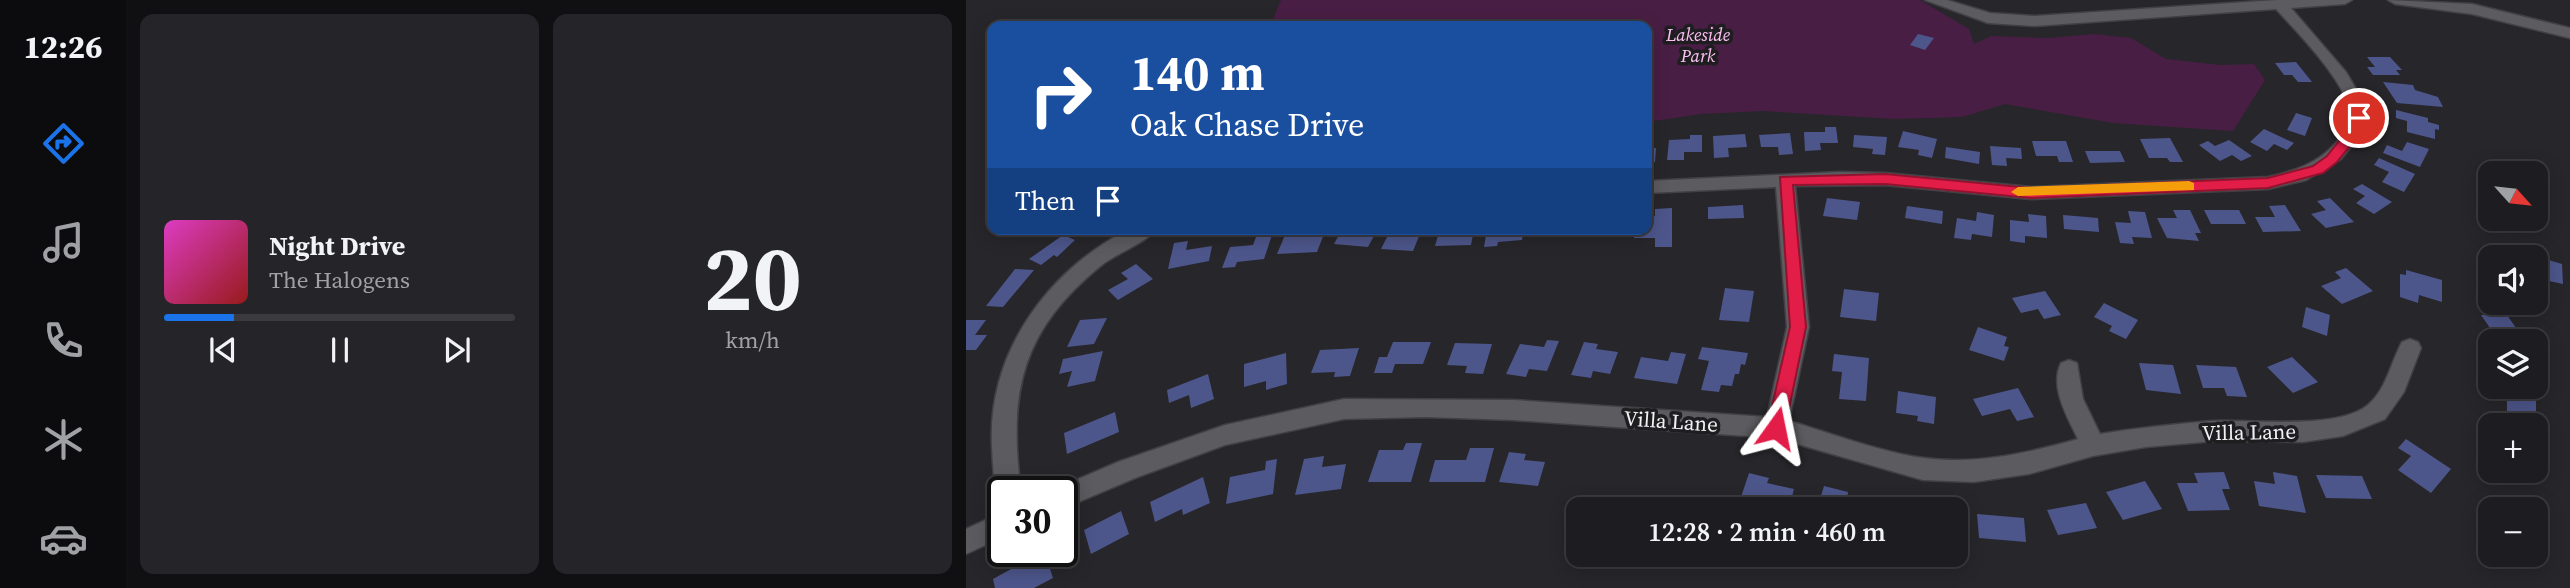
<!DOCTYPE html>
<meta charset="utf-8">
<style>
:root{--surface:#1d1c20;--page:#252529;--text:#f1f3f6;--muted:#a0a1a5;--line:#3b3a3e;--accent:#1a73e8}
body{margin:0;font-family:"Source Serif 4",serif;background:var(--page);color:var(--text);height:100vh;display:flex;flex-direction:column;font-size:26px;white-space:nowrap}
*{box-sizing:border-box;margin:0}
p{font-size:23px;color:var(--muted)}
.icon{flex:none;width:38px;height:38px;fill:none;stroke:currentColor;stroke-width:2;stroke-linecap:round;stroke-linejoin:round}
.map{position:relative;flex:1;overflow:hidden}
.details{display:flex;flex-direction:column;gap:14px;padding:14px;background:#100f12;width:840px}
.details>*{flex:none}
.top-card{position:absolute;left:21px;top:21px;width:665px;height:214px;border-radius:14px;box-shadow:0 4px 18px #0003,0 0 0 2px var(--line);background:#1a4fa0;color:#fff;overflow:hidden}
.needle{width:46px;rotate:117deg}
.buttons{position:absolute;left:1512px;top:161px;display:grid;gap:14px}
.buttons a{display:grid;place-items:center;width:70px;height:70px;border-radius:14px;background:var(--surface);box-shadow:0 4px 18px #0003,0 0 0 2px var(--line);font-size:35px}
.speed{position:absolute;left:21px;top:476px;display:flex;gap:14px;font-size:35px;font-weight:700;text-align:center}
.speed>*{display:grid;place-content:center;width:91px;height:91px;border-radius:50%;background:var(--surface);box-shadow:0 4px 18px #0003,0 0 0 2px var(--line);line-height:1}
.speed .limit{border:4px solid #111;border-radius:10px;background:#fff;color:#111}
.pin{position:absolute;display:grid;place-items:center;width:60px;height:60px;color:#fff;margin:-30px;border:4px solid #fff;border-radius:50%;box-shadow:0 2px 7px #0007}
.me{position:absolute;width:77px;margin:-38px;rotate:12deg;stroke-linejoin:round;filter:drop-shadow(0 0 5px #0008)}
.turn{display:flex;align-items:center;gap:24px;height:147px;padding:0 28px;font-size:32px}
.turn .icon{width:91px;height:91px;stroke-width:2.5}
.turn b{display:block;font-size:49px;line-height:60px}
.then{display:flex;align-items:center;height:66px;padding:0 28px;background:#0003;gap:14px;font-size:26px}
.details .tile{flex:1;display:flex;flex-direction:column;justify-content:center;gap:10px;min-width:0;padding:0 24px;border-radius:14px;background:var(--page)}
.details .dial{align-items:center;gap:0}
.dial b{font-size:91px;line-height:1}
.song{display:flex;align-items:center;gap:21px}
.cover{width:84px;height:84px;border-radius:10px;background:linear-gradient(135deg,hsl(310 70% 55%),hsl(0 70% 35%))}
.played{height:7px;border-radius:4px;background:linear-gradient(90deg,var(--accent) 20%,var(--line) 20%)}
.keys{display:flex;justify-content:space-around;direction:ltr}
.details .tiles{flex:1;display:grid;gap:14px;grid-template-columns:repeat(2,1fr)}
.trip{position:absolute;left:600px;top:497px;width:402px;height:70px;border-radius:14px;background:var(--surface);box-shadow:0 4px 18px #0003,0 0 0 2px var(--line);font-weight:600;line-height:70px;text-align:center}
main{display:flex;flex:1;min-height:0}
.menu{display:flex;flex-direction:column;width:126px;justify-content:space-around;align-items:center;background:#0c0b0d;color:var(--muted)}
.menu .icon{width:49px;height:49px}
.menu .selected{color:var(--accent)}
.menu b{font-size:32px;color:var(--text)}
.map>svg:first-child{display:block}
.green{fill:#491e44}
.building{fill:#4d568b}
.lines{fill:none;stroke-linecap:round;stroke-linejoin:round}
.minor-casing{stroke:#424044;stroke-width:3}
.minor{fill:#5c5b5f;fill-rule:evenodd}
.route{fill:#e11d48;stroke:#92132f;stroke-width:2}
.slow{fill:#f59e0b}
.labels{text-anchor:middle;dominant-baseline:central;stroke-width:7;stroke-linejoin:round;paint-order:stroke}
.far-park-label{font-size:18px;font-style:italic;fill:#fcc1f2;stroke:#1e1d20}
.street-label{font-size:21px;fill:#f1f0f3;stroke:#1e1d20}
</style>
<main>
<nav class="menu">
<b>12:26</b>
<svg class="icon selected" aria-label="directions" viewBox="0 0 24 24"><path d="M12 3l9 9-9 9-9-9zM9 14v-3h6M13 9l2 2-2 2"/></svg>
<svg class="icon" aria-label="music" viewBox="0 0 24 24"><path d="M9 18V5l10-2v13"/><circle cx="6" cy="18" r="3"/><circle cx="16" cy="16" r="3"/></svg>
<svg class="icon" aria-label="phone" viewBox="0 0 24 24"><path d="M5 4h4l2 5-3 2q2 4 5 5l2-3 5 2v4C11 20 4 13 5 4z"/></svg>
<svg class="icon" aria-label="climate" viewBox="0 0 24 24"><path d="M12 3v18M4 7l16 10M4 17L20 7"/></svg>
<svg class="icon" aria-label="car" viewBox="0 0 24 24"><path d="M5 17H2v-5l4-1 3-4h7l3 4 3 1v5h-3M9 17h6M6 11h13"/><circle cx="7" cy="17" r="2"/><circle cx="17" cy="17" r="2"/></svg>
</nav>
<section class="details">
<div class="tiles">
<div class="tile">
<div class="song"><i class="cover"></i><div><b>Night Drive</b><p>The Halogens</p></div></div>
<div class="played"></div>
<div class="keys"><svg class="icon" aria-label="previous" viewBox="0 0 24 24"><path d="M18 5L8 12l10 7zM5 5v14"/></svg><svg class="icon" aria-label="pause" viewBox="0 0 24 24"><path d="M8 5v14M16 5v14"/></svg><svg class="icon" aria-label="next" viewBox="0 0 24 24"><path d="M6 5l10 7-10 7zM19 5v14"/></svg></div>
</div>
<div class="tile dial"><b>20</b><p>km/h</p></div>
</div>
</section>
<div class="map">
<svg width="1604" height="588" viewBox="0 0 1604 588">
<rect width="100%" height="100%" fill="#27262a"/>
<polygon class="green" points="315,0 954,0 1003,29 1008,44 1025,36 1081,38 1128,34 1165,38 1200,59 1254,65 1288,64 1299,80 1267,131 1147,123 1039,104 996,117 929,119 797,111 735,114 681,122 681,26 304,26"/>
<g class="building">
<polygon points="952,34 968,38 959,50 944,45"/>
<polygon points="1401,57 1424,57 1436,70 1430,70 1434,75 1407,75 1401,67 1409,67"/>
<polygon points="1330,62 1346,82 1332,82 1326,75 1318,75 1309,63"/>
<polygon points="1417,82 1447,85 1449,90 1472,97 1477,107 1431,103"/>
<polygon points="1430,110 1462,118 1462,122 1473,125 1473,130 1469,129 1469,139 1441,132 1441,121 1430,118"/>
<polygon points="1330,113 1346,118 1339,136 1321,130"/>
<polygon points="859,127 870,127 872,143 854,143 855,150 839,151 838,132 859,132"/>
<polygon points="1298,129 1328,143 1321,150 1308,144 1301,151 1284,142"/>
<polygon points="937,131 971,139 966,158 952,155 953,150 932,147"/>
<polygon points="824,133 827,154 813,155 812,147 795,147 793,135"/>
<polygon points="779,134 781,147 762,148 763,157 748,158 747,136"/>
<polygon points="724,135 736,135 736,152 718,152 718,160 701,160 703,140 724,139"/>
<polygon points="888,135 921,137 919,155 906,154 907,149 887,147"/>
<polygon points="1204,138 1217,162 1204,162 1201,158 1183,158 1174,139"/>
<polygon points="1263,140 1286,156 1275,161 1266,155 1254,161 1233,145 1242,141 1249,146"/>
<polygon points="1066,141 1100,141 1107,162 1093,162 1091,156 1070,156"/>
<polygon points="1441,142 1463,149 1454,167 1417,153 1421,145 1436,151"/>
<polygon points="1024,146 1055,148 1056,159 1040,158 1041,166 1026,165"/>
<polygon points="980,147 1014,152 1013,164 979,158"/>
<polygon points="681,148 690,148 689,162 681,162"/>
<polygon points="1119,151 1154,151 1159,162 1124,163"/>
<polygon points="1413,158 1449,174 1438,192 1416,182 1423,172 1408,165"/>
<polygon points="1396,184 1426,202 1408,214 1390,203 1399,196 1387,189"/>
<polygon points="861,198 894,202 891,220 857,216"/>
<polygon points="1364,198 1388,222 1360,228 1345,214 1360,210 1351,201"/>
<polygon points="777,205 778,218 742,219 742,207"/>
<polygon points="1319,205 1335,231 1297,232 1289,217 1309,217 1303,206"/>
<polygon points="941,206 977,211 976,224 939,218"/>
<polygon points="706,208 706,247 689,247 689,238 668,238 669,229 681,229 681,217 689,216 689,209"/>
<polygon points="1207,210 1224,210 1235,233 1229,233 1233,241 1201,238 1191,218 1211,218"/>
<polygon points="1238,210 1273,210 1280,224 1245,224"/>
<polygon points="1162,211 1179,212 1186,238 1166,237 1168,244 1154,243 1149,222 1165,223"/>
<polygon points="1011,212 1028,215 1026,237 1006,234 1005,240 988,238 991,218 1010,221"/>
<polygon points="1062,214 1080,216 1081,238 1059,236 1059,243 1044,241 1044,220 1063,222"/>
<polygon points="1097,215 1132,218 1133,232 1098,229"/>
<polygon points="425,229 456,229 447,251 415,249"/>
<polygon points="492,229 508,229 505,245 469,246 473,232"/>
<polygon points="521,229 558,229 556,240 532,242 531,246 518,247"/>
<polygon points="618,229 655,229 654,236 617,236"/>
<polygon points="375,231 409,234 402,247 368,244"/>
<polygon points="358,234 351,252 311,254 319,235"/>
<polygon points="97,235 109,240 91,257 88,255 75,265 63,259"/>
<polygon points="306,235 298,259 271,262 269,267 256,268 264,247 287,245 290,237"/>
<polygon points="222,241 220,250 246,246 243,261 202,269 208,243"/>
<polygon points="1562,254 1596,264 1597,284 1570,278 1570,257 1562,257"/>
<polygon points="170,264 187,279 152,300 142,290 162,279 155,273"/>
<polygon points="1380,268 1407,291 1376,304 1355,286 1375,278 1369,272"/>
<polygon points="49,269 68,270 37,307 20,306"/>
<polygon points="1440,270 1476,280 1476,302 1453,295 1452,303 1434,297 1434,274 1440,275"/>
<polygon points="759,288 788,291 783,322 753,320"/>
<polygon points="878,289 913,293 910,321 874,317"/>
<polygon points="1079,291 1095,315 1078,319 1072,309 1055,313 1046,298"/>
<polygon points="1138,303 1172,320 1160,339 1143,331 1146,326 1128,317"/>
<polygon points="1340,307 1364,315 1361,336 1336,327"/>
<polygon points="1515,315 1541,315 1550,328 1560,328 1569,341 1533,341"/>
<polygon points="141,318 128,344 101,347 114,320"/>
<polygon points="0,320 20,320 9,335 21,335 10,350 0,350"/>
<polygon points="1012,327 1041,337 1038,346 1043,347 1038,361 1003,350"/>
<polygon points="581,340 593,341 581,371 563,369 560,377 540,374 554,344 578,347"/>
<polygon points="427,342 465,342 457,364 429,364 426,373 408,373 413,357 421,357"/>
<polygon points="618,342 632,344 630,349 652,352 644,374 627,371 625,378 605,375"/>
<polygon points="489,343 526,344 517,374 499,373 501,366 481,365"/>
<polygon points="736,347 782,353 779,365 775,364 773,374 769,374 766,386 755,385 753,392 735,390 743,361 732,359"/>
<polygon points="393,348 384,376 368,377 369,372 345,373 354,350"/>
<polygon points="137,351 129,381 101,387 106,371 93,374 97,359"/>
<polygon points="705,352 720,354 711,384 668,378 675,357 702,361"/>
<polygon points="320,353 321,384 300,390 300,381 278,387 278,364"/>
<polygon points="868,354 903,358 900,401 873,399 876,372 866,371"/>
<polygon points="1326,357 1352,382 1327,393 1301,367"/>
<polygon points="1173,363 1207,365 1215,394 1180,390"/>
<polygon points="1230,365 1270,367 1281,397 1261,396 1258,388 1237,388"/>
<polygon points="1516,372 1524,375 1524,387 1557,387 1570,391 1570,421 1541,411 1541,394 1516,385"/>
<polygon points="242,374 248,399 225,408 223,395 203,403 201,390"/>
<polygon points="1052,388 1068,417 1051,421 1044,409 1016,416 1007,399"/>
<polygon points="932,391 970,397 968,424 951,421 952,416 930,413"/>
<polygon points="149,412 153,432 101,454 98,433"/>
<polygon points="1440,439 1485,469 1465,493 1432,470 1445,456 1432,448"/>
<polygon points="440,443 456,443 445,482 402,482 413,450 437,450"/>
<polygon points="504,448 528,448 519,482 463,482 469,460 500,460"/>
<polygon points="543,452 560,454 558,460 579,462 572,486 533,482"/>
<polygon points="358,456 356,467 380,464 375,489 329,495 338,459"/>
<polygon points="311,459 307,494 260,504 264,477 299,470 300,461"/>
<polygon points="1258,472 1264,489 1256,489 1264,510 1222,511 1211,483 1232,483 1228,473"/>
<polygon points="1307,472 1331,476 1340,513 1293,506 1288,481 1309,484"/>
<polygon points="783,473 803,478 801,483 828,489 823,509 771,509"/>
<polygon points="1350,475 1396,476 1406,499 1360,498"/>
<polygon points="237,477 244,503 217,515 216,509 189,522 184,502"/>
<polygon points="1179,481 1196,509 1157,520 1140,492"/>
<polygon points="858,486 882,492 881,499 904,506 903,509 851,509"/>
<polygon points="1120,503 1131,528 1092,535 1081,510"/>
<polygon points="155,511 163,534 125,554 118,530"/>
<polygon points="1011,514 1058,518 1060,542 1013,538"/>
<polygon points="78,551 87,578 68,588 29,588 27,579"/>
</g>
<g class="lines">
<g class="minor-casing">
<g id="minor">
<path d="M959,0H981L1024,13L1069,16L1311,0H1386L1379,4L1325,8L1380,72L1400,106L1402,118L1396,133L1375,159L1340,180L1302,189L1065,199L919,185L829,186L843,327L823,421C865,433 917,453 958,458C1010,465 1062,453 1112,439C1102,418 1083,387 1095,363L1103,360L1111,363L1117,399L1134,434C1171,428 1208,424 1246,421C1284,419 1376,431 1404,403C1421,387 1425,362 1436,342L1444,339L1452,342L1455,348L1438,392L1419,419L1377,436L1337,442L1249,441L1180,447L1127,456L1063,474L1008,482L957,480L810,438L547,420L460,417L378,419L259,445L169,478L96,509V492L87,490L152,462L259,425L378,399L547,400L801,417L821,327L810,187L681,193V181L874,172L919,173L1065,187L1302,177C1328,171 1351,164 1369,144C1375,137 1382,129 1384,121C1390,91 1329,30 1310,9L1069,26L1022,23Z"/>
<polygon points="1422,0 1506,4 1604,28 1604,38 1506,14 1429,4"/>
<path d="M163,229H190C183,241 150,254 137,264C55,330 42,392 55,492H37V501L34,500C27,484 27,465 26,447C21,353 81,271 163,229Z"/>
<polygon points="37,512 37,537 0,554 0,529"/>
</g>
</g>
<use href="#minor" class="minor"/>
</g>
<polygon class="route" points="1389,115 1400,118 1389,140 1371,162 1357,173 1302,188 1065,198 919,184 827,185 840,327 819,428 810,436 804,434 801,428 824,327 814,177 919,174 1065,188 1302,178 1347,166 1361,156 1378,135"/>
<polygon class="slow" points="1223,181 1228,183 1228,190 1052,196 1045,192 1052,187"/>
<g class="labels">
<g class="far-park-label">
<text x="732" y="34">Lakeside<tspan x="732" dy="21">Park</tspan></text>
</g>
<g class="street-label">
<text transform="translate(705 421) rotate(4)">Villa Lane</text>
<text transform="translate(1283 432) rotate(-1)">Villa Lane</text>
</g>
</g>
</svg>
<div class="buttons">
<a><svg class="needle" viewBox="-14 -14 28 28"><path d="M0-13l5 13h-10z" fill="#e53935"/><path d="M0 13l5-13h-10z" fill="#a0a1a5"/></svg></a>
<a><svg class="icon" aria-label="sound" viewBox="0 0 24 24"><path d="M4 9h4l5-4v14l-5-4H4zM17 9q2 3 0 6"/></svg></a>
<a><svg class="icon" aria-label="layers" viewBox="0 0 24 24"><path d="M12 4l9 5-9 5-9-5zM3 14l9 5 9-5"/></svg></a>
<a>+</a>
<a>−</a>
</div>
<div class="speed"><div class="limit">30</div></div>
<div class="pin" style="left:1393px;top:118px;background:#d93025"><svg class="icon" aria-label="arrive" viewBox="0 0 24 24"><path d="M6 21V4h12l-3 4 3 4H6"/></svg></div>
<svg class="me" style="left:810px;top:428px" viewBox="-20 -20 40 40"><path d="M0-17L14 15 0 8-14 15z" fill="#e11d48" stroke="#fff" stroke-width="4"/></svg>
<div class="trip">12:28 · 2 min · 460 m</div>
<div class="top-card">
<div class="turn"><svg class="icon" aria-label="right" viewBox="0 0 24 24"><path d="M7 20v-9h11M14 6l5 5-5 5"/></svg><div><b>140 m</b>Oak Chase Drive</div></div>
<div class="then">Then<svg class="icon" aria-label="arrive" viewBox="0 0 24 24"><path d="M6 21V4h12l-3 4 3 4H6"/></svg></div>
</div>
</div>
</main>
